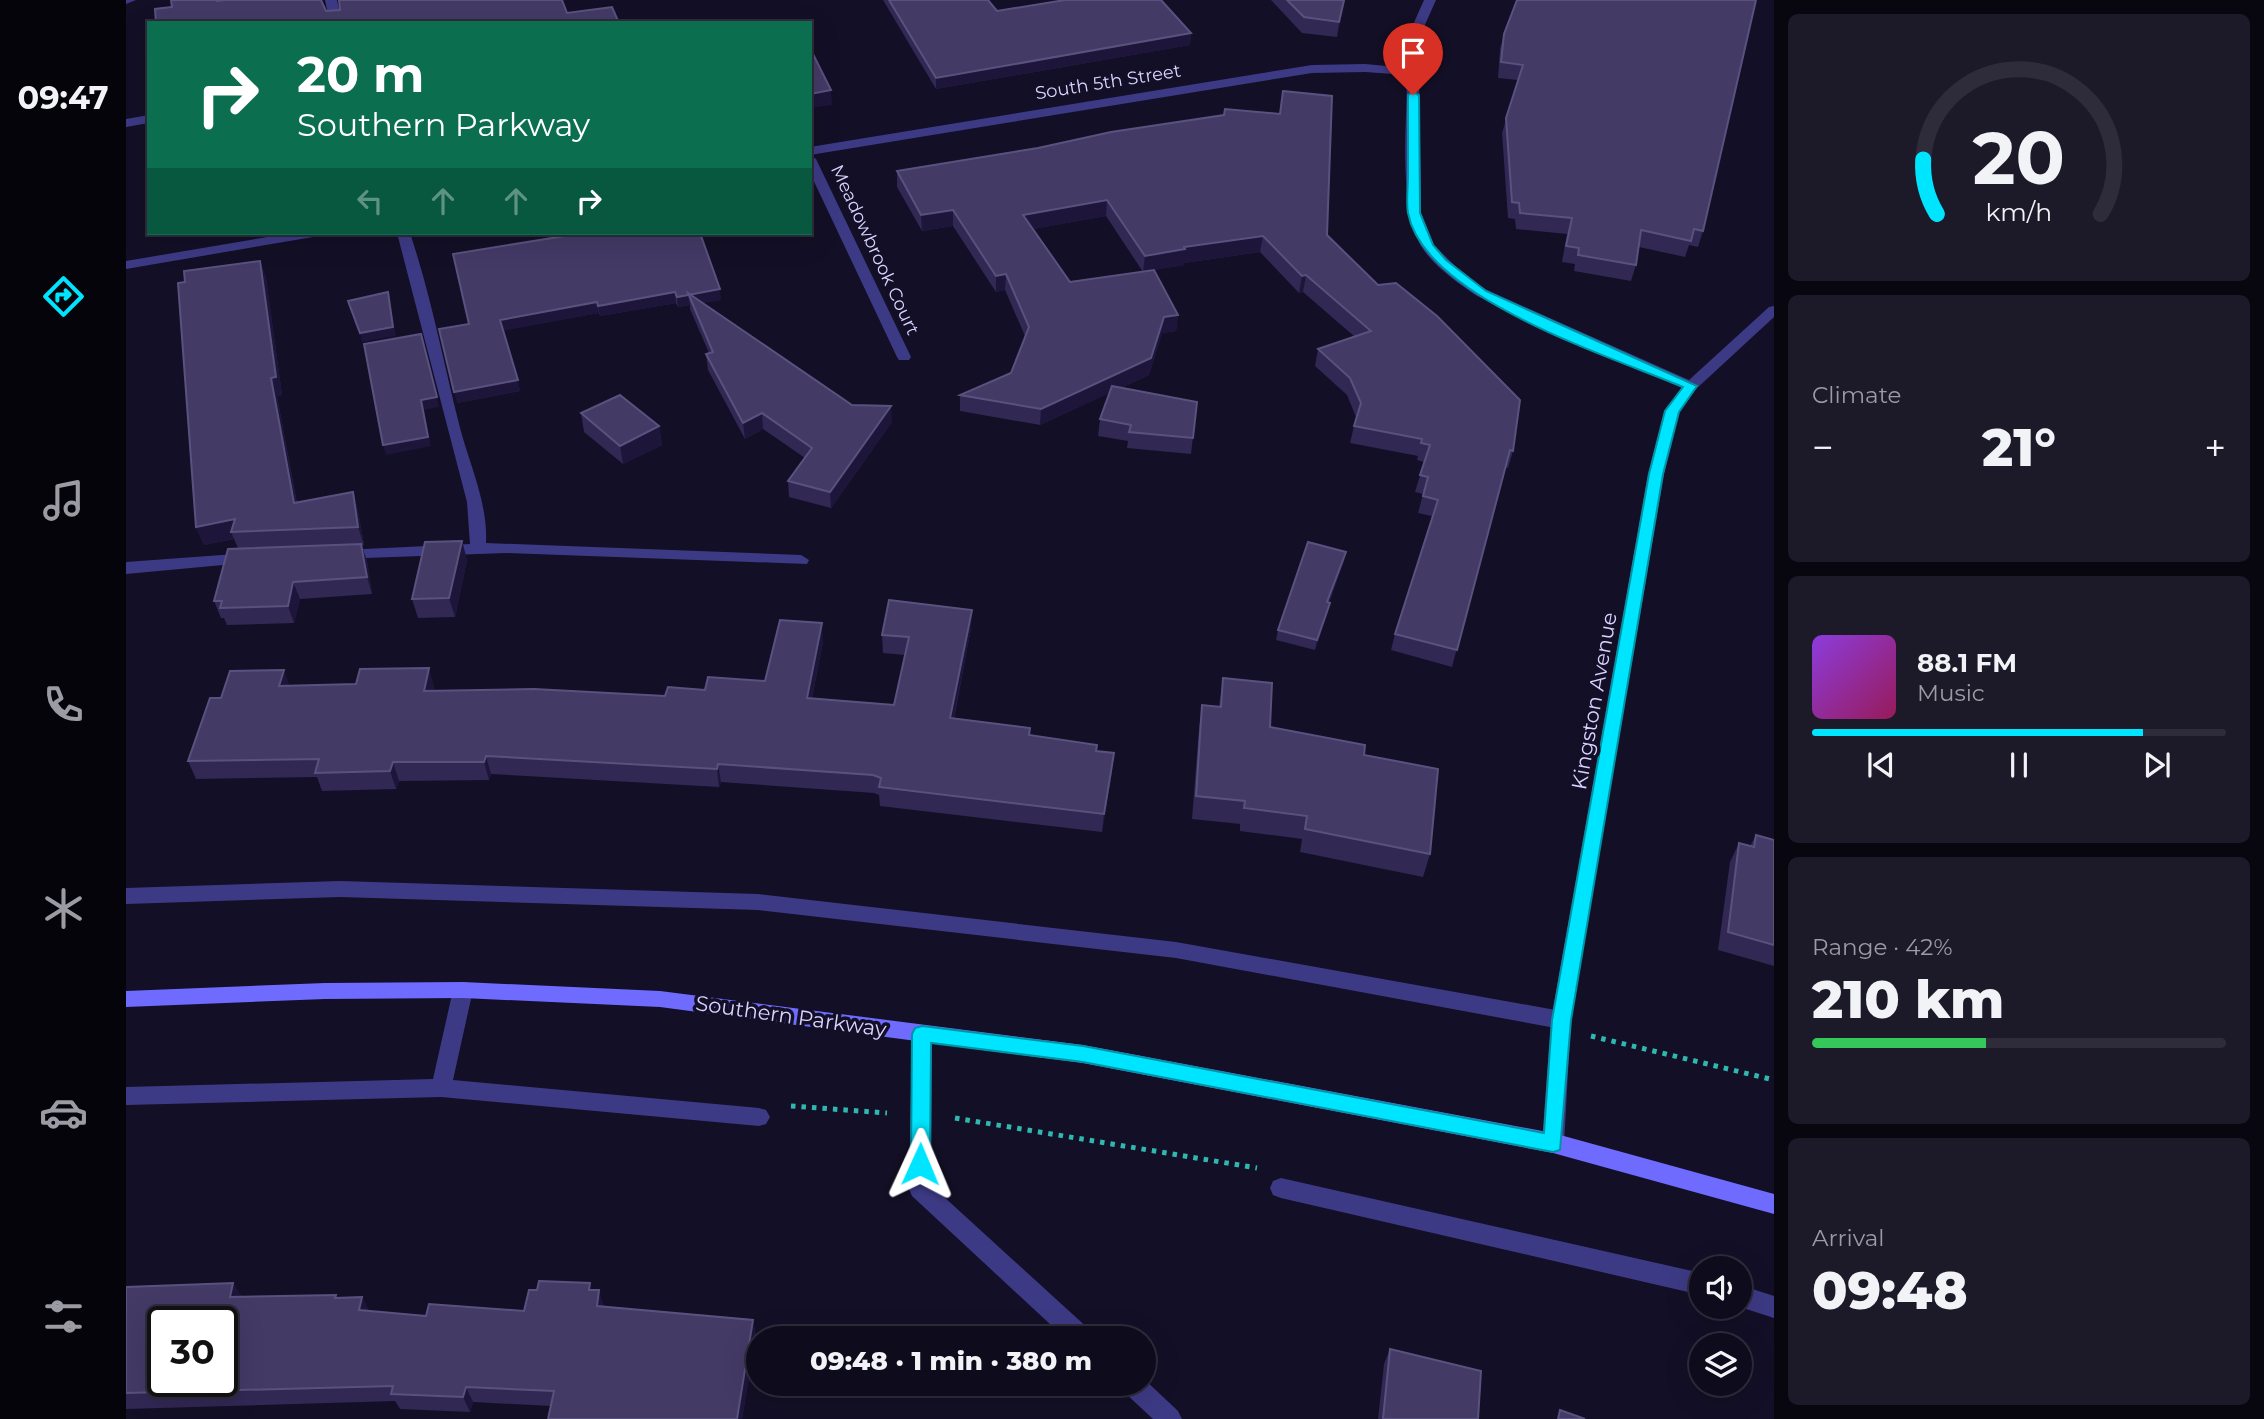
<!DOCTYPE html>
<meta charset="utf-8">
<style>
:root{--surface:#0e0b1c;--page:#1c1929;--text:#f1f3f6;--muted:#9b9ba3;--line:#2e2b3b;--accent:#00e5ff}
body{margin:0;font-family:Montserrat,sans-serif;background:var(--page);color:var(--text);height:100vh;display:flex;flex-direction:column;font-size:26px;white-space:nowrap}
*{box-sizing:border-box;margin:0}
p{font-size:23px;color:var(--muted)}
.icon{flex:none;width:38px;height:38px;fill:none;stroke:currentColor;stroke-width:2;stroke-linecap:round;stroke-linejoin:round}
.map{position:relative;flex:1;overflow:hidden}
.side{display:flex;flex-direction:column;gap:14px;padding:14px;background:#08060f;width:490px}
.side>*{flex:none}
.banner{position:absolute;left:21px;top:21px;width:665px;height:214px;border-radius:0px;box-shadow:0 7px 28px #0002,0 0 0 2px var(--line);background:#0b6e4f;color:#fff;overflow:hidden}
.buttons{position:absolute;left:1563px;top:1256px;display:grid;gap:14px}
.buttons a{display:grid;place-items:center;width:63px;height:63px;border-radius:50%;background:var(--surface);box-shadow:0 7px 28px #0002,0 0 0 2px var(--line);font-size:35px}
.speed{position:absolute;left:21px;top:1306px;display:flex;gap:14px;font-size:35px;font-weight:700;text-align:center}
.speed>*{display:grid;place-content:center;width:91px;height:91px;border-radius:50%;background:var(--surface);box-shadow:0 7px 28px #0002,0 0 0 2px var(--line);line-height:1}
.speed .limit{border:4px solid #111;border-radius:10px;background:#fff;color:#111}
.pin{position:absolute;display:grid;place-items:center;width:60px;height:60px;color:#fff;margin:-72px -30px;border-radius:50% 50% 50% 0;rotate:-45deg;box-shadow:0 0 7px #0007}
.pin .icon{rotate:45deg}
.me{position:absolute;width:77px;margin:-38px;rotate:1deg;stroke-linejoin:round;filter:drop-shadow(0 0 5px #0008)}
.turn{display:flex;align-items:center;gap:24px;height:147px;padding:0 35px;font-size:32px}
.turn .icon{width:91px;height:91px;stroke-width:2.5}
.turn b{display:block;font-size:49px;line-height:60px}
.lanes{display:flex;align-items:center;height:66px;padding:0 35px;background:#0003;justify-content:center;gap:35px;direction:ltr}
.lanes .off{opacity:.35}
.big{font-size:52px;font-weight:800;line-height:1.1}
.side .card{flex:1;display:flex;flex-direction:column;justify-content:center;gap:10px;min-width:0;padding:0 24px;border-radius:10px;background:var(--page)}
.side .dial{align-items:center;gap:0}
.dial svg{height:182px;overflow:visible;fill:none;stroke:var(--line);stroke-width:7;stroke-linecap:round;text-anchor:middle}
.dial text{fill:var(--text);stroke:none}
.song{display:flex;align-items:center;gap:21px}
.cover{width:84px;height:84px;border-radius:10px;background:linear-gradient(135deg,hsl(270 70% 55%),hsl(330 70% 35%))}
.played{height:7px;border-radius:4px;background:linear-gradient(90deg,var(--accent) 80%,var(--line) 80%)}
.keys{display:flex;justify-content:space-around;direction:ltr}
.heat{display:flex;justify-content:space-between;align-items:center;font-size:38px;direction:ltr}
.charge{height:10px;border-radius:5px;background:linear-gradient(90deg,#34c759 42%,var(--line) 0)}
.trip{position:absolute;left:620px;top:1326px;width:410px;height:70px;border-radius:35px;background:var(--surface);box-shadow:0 7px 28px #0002,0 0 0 2px var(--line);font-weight:800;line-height:70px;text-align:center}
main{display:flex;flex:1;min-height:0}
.menu{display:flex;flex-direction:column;width:126px;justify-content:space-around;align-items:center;background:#06040b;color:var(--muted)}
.menu .icon{width:49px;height:49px}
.menu .active{color:var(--accent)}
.menu b{font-size:32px;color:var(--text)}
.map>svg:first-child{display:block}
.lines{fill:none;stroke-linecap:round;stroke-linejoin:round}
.path{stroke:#2fb8b0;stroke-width:5;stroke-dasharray:4.5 6;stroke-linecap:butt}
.service{fill:#3d3a85;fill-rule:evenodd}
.minor{fill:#3d3a85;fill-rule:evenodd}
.secondary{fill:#6f6bff;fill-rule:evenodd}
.wall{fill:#312854;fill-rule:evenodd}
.shaded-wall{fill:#1d163a}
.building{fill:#433a66;stroke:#5a527e;stroke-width:2;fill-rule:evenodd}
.route{fill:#00e5ff;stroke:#0095a6;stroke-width:2}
.labels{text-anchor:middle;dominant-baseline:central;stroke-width:7;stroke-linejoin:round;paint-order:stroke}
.far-street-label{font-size:18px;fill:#d9d4ff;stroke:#130f26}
.street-label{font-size:21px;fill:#d9d4ff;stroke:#130f26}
</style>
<main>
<nav class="menu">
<b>09:47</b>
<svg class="icon active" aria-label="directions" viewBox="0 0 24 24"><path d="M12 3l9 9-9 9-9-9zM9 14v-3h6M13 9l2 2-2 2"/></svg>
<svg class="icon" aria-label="music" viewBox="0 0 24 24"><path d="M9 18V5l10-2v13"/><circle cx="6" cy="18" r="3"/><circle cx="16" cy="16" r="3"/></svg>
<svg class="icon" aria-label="phone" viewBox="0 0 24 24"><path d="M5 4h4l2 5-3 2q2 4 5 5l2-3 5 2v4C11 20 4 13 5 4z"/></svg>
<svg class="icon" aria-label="climate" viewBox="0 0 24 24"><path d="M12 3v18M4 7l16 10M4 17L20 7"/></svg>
<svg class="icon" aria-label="car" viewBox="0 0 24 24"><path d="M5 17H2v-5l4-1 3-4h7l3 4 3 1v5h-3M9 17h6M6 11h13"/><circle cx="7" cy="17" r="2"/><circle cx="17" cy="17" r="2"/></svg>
<svg class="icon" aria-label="filters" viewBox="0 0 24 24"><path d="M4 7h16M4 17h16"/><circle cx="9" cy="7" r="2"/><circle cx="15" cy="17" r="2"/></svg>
</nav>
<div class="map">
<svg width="1648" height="1419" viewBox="0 0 1648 1419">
<rect width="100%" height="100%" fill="#130f26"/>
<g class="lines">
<g class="path">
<polyline points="1465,1036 1648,1080"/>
<polyline points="665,1106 761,1113"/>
<polyline points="829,1118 1131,1168"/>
</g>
<g class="service">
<polygon points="199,0 211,0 216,23 204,23"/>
<polygon points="23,115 23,123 0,127 0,119"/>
<path d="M271,233H284C305,296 317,360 333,424C343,464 362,502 360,543L675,555L683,560L681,564L380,553L211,559L209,555L211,551L217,550L344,544L341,502Z"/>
<polygon points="123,553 129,554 131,558 129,562 0,574 0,562"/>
<polygon points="214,881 632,894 1050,942 1435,1011 1442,1014 1445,1020 1442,1026 1435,1029 1050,958 632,910 214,897 0,904 0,888"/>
<polygon points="337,982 344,984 347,990 327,1080 633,1108 640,1110 644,1117 640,1124 633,1126 315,1097 0,1105 0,1087 307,1079 327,990 330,984"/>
</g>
<g class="minor">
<polygon points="0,0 10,0 0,4"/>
<path d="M1298,0H1310L1298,27L1293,72L1295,213L1308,245L1338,275L1361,290L1563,380L1643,307L1648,306V317L1570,389L1553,412L1538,474L1445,1020L1438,1143L1435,1150L1427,1153L1419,1150L1416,1143L1425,1020L1522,474L1539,411L1556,388L1351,296C1332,283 1307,266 1295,246C1272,204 1281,124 1281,75L1239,72L1186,73L684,155V147L1186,65L1239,64L1282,68L1286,27Z"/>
<polygon points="684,155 690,159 785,357 783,360 773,360 771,357 684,173"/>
<polygon points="165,233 194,233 187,237 0,269 0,261"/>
<polygon points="796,1025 803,1028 806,1034 805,1185 965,1331 968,1339 940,1339 786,1196 783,1189 786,1034 789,1028"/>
<polygon points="1155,1178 1575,1273 1575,1295 1155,1198 1147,1195 1144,1188 1147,1181"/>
<polygon points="1614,1285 1648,1296 1648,1318 1614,1307"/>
<polygon points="1017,1378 1052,1411 1056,1419 1027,1419 998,1392 994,1384 1017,1384"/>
</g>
<polygon class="secondary" points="337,982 534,991 957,1045 1427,1133 1648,1194 1648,1214 1427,1153 957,1063 534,1007 337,998 199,999 0,1007 0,991 199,983"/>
</g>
<g class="wall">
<polygon points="757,0 862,0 871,11 1065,33 1064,45 810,89"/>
<polygon points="1145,0 1219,0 1211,37 1176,33"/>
<polygon points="1378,34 1577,231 1572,247 1563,245 1559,257 1513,247 1510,265 1505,281 1448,271 1449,264 1436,262 1441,234 1390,229 1389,219 1382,218 1376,133 1392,80 1372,78 1374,49"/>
<path d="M912,148L1201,235L1387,451L1382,468L1379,467L1326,667L1265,650L1269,634L1306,516L1292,513L1297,494L1289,492L1298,462L1291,460L1292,456L1224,443L1230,417L1221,395L1189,366L1192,349L1229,337L1177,292L1173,293L1134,252L1058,263V265L1027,270L1052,315L1050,331L1036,333L1023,375L995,388L1071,402L1065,454L1001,448L1002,441L972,436L974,419L983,393L914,425L834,411V395L885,373L899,336L879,290L870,292L827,226L796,231L771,187V171ZM980,216L1017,272L944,282L907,229Z"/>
<polygon points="327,254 595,300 576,303 726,405 766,422 705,508 663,497 662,481 679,458 637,429 619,439 582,370 580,354 583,353 564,309 564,305 552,307 550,303 474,316 473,313 377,330 394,391 331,403 343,324"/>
<polygon points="134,261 140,278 156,395 151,396 171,503 227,492 232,511 238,545 236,546 241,561 246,594 174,599 168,623 101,625 98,618 95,618 88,601 112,548 108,539 78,545 70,527 59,282"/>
<polygon points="455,413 533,426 536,445 497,464 458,432"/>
<polygon points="336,541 341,560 329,617 292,618 286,599"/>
<polygon points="1218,561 1203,603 1202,612 1189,650 1150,640 1152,630"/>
<polygon points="845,628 828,719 904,728 904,735 971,751 986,771 976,832 754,806 753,795 748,793 595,782 593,787 365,774 363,780 273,781 270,789 196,791 191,777 70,779 62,761 95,698 164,685 308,686 307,691 539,696 639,681 697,642 686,698 768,705 779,655 757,653 756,635"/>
<polygon points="1097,678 1144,727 1238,755 1304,854 1297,877 1174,852 1176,839 1114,831 1114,824 1066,819 1073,728 1076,705 1093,706"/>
<polygon points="1630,835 1648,840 1648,966 1592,950 1604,862 1613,843 1624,846"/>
<polygon points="0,1287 116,1297 236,1297 243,1311 300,1316 398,1311 466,1290 478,1307 627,1320 630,1336 616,1419 422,1419 425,1406 347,1402 344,1412 274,1409 269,1401 0,1409"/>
<polygon points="1264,1349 1352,1419 1252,1419 1258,1364"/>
</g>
<g class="shaded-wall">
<polygon points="1218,0 1219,0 1211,37 1213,22"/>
<polygon points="1065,33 1064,45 810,89 810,78"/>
<polygon points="705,90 706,105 684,108 684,94"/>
<polygon points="981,200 980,216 897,231 897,215"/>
<polygon points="827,210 827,226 796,231 795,215"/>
<polygon points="1137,236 1134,252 1058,263 1058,265 1017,272 1019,256 1058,247"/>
<polygon points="134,261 140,278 156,395 151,396 174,522 168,503 145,378"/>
<polygon points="880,274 879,290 870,292 870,276"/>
<polygon points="1180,275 1177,292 1173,293 1176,276"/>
<polygon points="594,289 595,300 567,305 563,294"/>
<polygon points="262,292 270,336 236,342 234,333"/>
<polygon points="549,292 550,303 474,316 472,306"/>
<polygon points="562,294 564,305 552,307 551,297"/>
<polygon points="471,302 473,313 376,331 374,320"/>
<polygon points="1052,315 1050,331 1036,333 1023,375 914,425 915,409 1038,317"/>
<polygon points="392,380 394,391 331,403 328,392"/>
<polygon points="311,397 313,407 298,410 305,446 260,455 257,445 295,400"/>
<polygon points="765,406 766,422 705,508 704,492"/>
<polygon points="636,413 637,429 619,439 617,423"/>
<polygon points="533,426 536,445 497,464 494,446"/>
<polygon points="227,492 232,511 238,545 232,527"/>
<polygon points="109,519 105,532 108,539 78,545 70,527"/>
<polygon points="336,541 341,560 329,617 323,598"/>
<polygon points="235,544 241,561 246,594 241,577"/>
<polygon points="1220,552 1218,561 1199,612 1201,602"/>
<polygon points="167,582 174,599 168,623 162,606"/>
<polygon points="1204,603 1202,612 1189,650 1191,640"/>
<polygon points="846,610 845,628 824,737 824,718"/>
<polygon points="696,623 697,642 682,716 681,698"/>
<polygon points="303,668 308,686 303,709 298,691"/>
<polygon points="158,670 165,689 153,686"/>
<polygon points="988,753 986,771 976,832 978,814"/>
<polygon points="360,756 365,774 363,780 358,762"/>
<polygon points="267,762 273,781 270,789 264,771"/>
<polygon points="592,764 595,782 593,787 591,769"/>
<polygon points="107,1283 118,1299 104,1297"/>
<polygon points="473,1290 478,1306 476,1322 471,1306"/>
<polygon points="236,1297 244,1313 233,1310"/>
<polygon points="627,1320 630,1336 616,1419 611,1419"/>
<polygon points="340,1387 347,1402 344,1412 337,1397"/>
</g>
<g class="building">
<polygon points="45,0 91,0 91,1 100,0 195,0 200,11 214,10 213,0 436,0 441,13 486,7 493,23 30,23 29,9 46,7"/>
<polygon points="763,0 862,0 871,11 939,0 1035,0 1065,33 810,78"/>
<polygon points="1161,0 1218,0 1213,22 1178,17"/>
<polygon points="1391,0 1630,0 1577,231 1568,229 1565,241 1515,230 1510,265 1452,255 1453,248 1440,246 1446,218 1394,213 1393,203 1386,202 1380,118 1397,65 1375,62 1378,34"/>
<polygon points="684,54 687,54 705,90 684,94"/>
<polygon points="1157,91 1206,96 1201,235 1252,285 1270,283 1311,316 1394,400 1387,451 1384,450 1331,650 1269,634 1312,500 1297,496 1302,477 1294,475 1304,445 1295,443 1296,439 1228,426 1235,403 1224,378 1192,349 1245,331 1180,275 1176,276 1137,236 1058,247 1059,249 1019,256 981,200 897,215 944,282 1028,270 1052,315 1038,317 1025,358 915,409 834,395 885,373 903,327 880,274 870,276 827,210 795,215 771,171 912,148 985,132 1098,115 1099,109 1154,114"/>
<polygon points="457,233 574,233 594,289 551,297 549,292 472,306 471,302 374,320 392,380 328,392 313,329 343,324 327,254"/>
<polygon points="134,261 150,377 145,378 168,503 227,492 232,527 105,532 109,519 70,527 52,283 59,282 58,271"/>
<polygon points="262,292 267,327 234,333 222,301"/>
<polygon points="562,293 726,405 765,406 704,492 662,481 686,448 636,413 617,423 580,354 587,352"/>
<polygon points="295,334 311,397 295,400 302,437 257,445 238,344"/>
<polygon points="986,386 1071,402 1067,438 1003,432 1005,425 974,419"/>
<polygon points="494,395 533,426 494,446 455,413"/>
<polygon points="336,541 323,598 286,599 299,542"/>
<polygon points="1182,542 1220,552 1201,602 1204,603 1191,640 1152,630"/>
<polygon points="235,544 241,577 167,582 162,606 94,608 96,601 88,601 102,549"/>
<polygon points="763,600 846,610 824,718 904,728 903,735 971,745 970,751 988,753 978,814 753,787 755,778 747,775 592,764 591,769 360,756 358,762 267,762 264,771 189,773 193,759 62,761 84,698 95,698 104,671 158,670 153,686 230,684 234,669 303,668 298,691 408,689 539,696 542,687 579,690 582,677 639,681 654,620 696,623 681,698 768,705 783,637 756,635"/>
<polygon points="1097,678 1146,683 1144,727 1239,745 1238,755 1312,769 1304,854 1179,829 1181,816 1118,808 1119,801 1070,796 1076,705 1095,707"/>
<polygon points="1630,835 1648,840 1648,945 1602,932 1613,843 1628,847"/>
<path d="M413,1281L464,1283L463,1290H473L471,1306L627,1320L611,1419H422L428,1391L340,1387L337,1397L265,1394L267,1386L0,1393V1287L107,1283L104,1297L210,1295L209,1298L236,1297L233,1310L300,1316L303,1304L398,1311L403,1290H411ZM37,1321H96V1381H37Z"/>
<polygon points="1264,1349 1355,1371 1352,1419 1257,1419"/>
<polygon points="1434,1410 1459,1419 1432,1419"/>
</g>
<path class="route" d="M1287,92L1293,95L1294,213L1307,245L1320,260L1360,291L1571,386L1553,412L1537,474L1445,1020L1434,1150L1427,1152L957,1062L805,1043L804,1164L801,1171L794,1173L787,1171L785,1164L786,1034L789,1028L796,1026L957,1046L1418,1133L1426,1020L1523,474L1539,411L1557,387C1483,356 1298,298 1282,213C1280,201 1282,187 1282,175C1282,149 1282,122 1282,95Z"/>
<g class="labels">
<g class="far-street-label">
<text transform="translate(982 82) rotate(-9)">South 5th Street</text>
<text transform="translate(749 250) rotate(65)">Meadowbrook Court</text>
</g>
<g class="street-label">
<text transform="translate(1468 701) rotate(-80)">Kingston Avenue</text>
<text transform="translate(665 1016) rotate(8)">Southern Parkway</text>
</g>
</g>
</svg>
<div class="buttons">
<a><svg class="icon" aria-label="sound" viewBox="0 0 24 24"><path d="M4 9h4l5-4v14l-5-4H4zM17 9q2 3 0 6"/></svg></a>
<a><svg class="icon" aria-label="layers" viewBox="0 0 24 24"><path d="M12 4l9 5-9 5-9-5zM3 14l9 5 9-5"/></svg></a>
</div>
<div class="speed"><div class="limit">30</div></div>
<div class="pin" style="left:1287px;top:95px;background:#d93025"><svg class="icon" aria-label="arrive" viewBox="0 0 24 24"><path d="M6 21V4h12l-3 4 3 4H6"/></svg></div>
<svg class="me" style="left:794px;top:1164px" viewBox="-20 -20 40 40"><path d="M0-17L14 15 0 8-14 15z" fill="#00e5ff" stroke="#fff" stroke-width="4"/></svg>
<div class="trip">09:48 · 1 min · 380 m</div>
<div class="banner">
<div class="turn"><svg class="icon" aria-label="right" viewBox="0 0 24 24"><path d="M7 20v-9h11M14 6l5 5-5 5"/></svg><div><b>20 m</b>Southern Parkway</div></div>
<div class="lanes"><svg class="icon off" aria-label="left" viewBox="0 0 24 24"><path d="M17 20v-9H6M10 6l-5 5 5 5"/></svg><svg class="icon off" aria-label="ahead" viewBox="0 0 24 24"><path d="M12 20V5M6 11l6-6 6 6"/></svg><svg class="icon off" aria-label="ahead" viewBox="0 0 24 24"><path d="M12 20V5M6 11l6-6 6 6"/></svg><svg class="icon" aria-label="right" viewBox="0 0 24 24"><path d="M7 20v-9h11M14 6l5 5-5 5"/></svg></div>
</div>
</div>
<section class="side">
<div class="card dial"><svg viewBox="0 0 100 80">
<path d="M14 69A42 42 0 1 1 86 69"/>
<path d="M14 69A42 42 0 0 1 8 45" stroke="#00e5ff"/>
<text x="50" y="56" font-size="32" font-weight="700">20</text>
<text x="50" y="72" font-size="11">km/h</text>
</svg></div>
<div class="card"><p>Climate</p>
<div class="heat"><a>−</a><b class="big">21°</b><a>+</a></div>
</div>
<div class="card">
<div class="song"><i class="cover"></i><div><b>88.1 FM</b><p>Music</p></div></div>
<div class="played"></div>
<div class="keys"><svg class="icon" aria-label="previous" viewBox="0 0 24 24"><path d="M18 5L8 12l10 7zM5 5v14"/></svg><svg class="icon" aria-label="pause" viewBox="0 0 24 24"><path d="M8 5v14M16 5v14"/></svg><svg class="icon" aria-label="next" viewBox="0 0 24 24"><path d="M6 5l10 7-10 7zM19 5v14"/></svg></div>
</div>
<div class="card"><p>Range · 42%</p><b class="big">210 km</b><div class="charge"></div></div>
<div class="card"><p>Arrival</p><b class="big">09:48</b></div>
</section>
</main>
